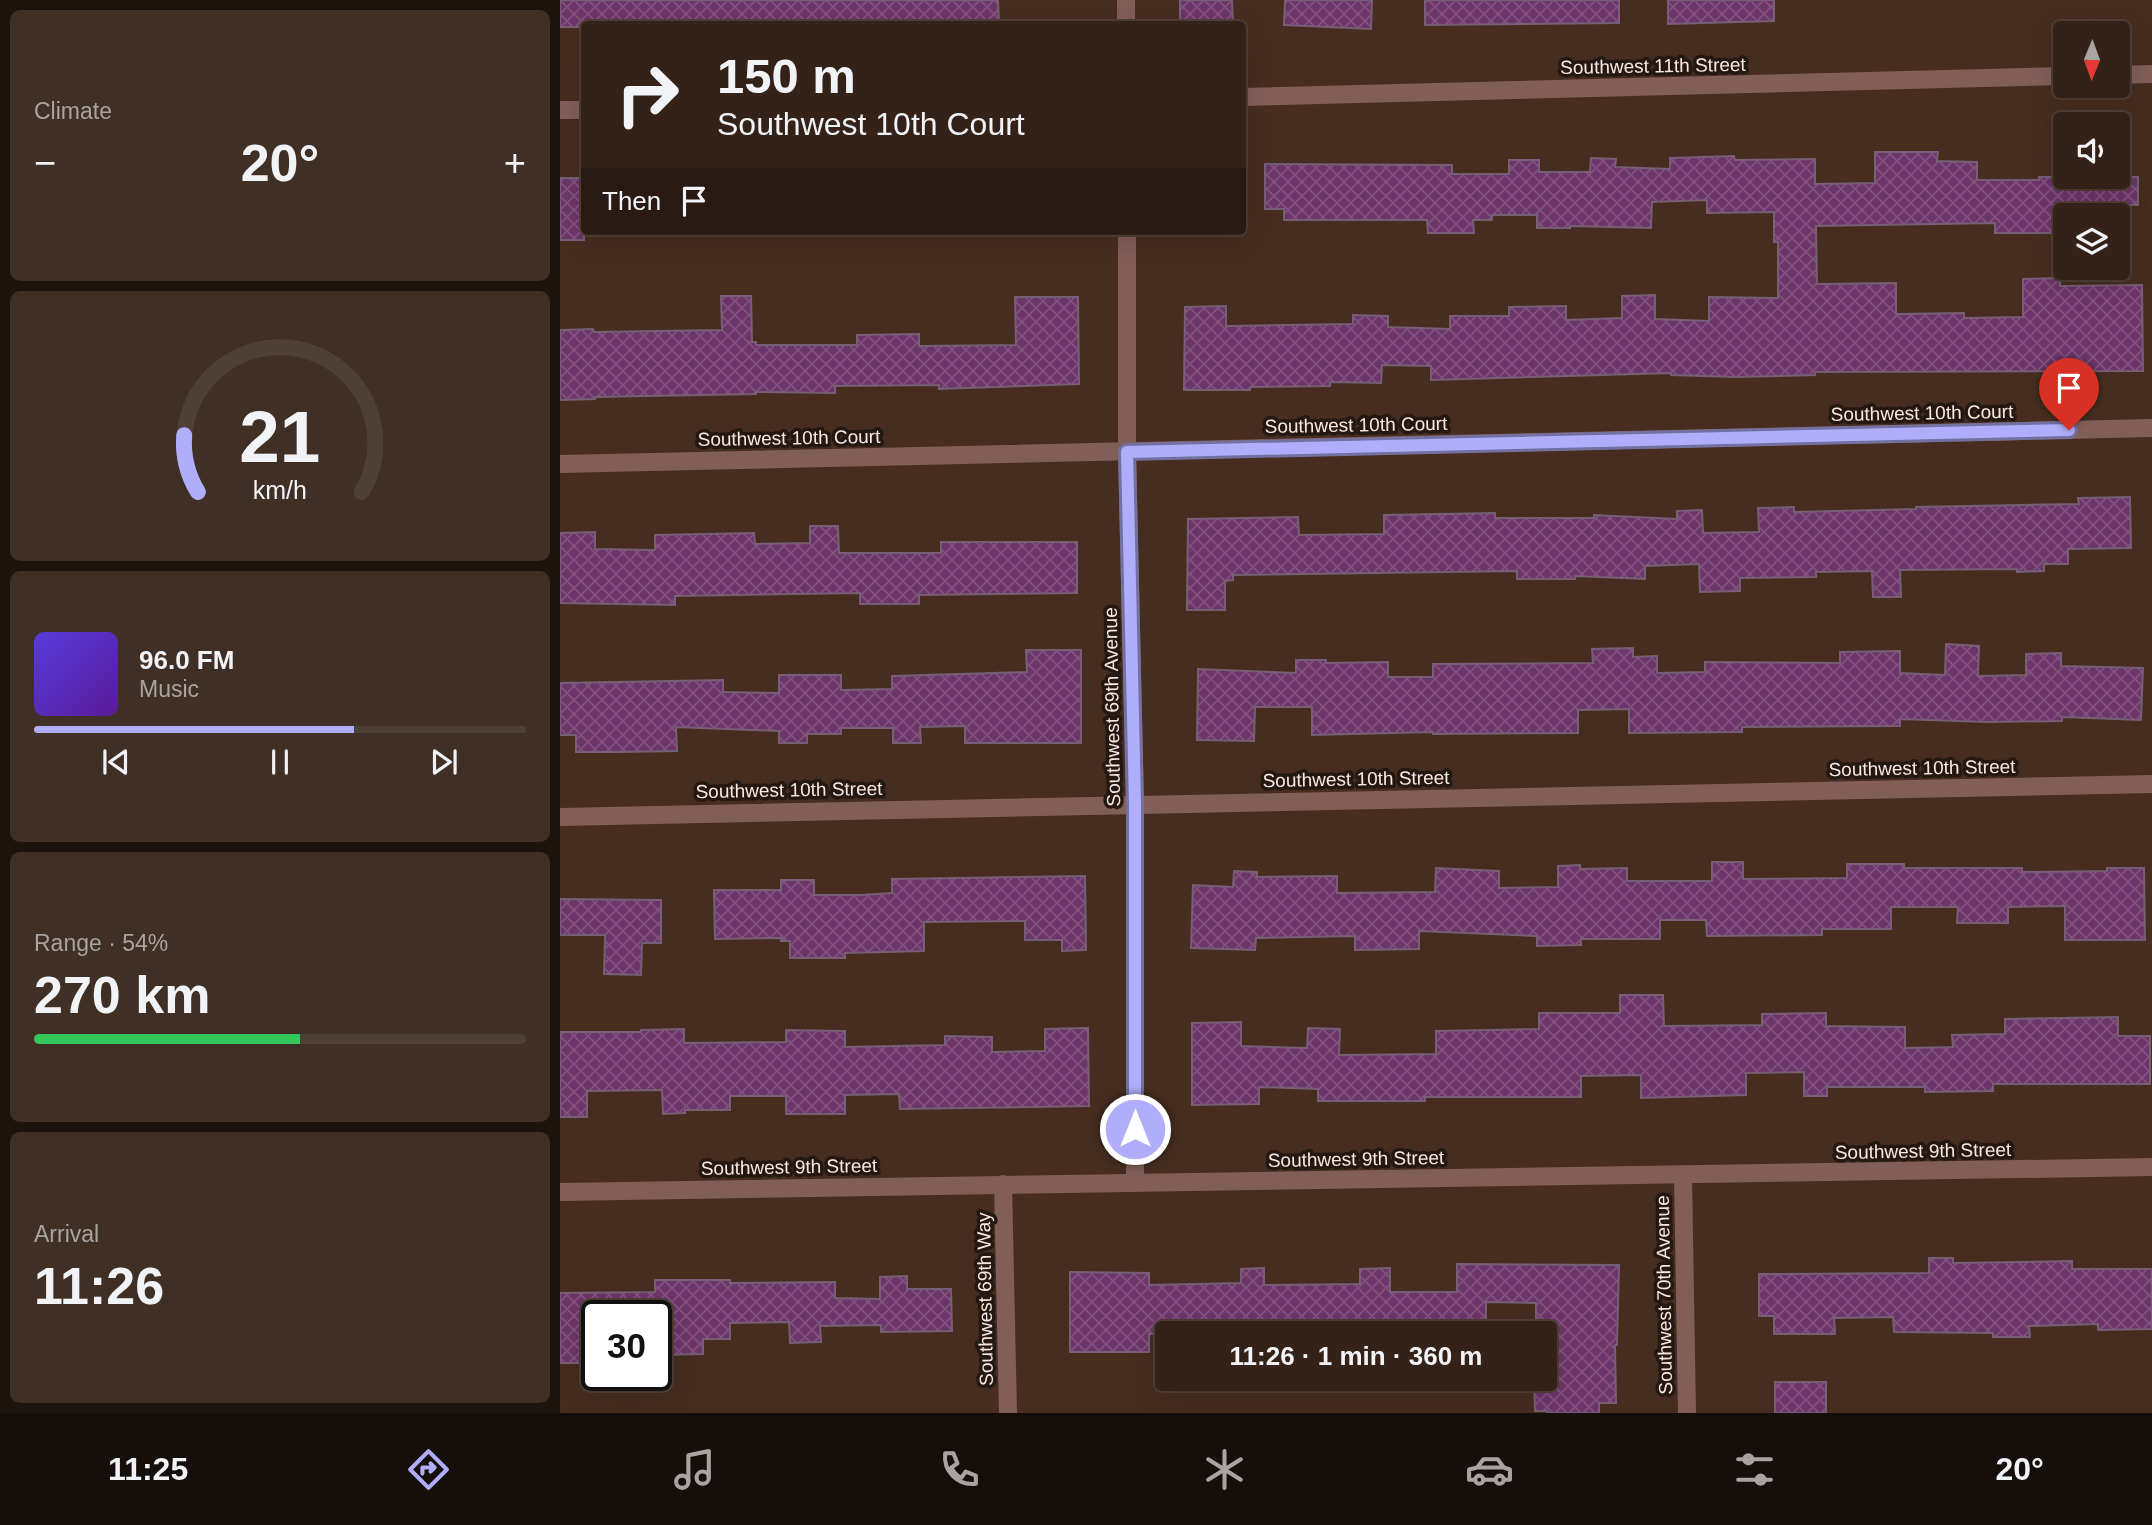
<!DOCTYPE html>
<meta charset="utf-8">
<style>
:root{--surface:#342218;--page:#3f2f25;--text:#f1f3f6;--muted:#a9a4a2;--line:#4e3f37;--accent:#b0aefa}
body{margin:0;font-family:Arial,sans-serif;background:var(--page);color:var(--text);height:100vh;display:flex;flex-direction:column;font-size:26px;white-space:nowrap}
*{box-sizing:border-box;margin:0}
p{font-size:23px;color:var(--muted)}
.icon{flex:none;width:38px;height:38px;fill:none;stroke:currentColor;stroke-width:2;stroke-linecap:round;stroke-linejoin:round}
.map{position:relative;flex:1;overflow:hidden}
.drawer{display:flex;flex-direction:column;gap:10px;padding:10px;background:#1d130d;width:560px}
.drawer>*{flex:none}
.guide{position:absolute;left:21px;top:21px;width:665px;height:214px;border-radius:7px;box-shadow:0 7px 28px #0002,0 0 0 2px var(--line);background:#342218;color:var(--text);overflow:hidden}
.needle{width:46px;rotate:181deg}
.buttons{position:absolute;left:1493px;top:21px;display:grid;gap:14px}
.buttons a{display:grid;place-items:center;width:77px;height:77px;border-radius:7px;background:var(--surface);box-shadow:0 7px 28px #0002,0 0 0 2px var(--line);font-size:35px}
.speed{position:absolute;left:21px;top:1300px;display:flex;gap:14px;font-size:35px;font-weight:700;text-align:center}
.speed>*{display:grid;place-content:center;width:91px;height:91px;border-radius:50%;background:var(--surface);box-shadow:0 7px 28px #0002,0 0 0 2px var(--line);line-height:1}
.speed .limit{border:4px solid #111;border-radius:10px;background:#fff;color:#111}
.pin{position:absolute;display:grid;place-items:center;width:60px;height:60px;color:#fff;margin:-72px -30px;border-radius:50% 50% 50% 0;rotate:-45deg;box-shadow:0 0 7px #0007}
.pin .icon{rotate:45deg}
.me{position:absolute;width:77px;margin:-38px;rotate:0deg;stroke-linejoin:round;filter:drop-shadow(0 0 5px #0008)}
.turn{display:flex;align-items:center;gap:24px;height:147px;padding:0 21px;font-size:32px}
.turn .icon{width:91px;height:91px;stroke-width:2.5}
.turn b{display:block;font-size:49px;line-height:60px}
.then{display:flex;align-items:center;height:66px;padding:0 21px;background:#0003;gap:14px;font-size:26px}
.big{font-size:52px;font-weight:800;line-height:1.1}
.drawer .card{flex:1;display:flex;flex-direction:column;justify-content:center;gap:10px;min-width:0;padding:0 24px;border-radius:10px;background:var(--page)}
.drawer .dial{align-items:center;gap:0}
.dial svg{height:182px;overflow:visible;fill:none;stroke:var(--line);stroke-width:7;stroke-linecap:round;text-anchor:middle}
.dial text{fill:var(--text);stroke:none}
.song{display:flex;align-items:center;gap:21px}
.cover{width:84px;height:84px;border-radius:10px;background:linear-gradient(135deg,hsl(250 70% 55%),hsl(270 70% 35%))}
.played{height:7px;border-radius:4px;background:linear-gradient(90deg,var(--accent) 65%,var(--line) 65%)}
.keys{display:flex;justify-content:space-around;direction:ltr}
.heat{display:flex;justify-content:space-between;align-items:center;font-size:38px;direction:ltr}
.charge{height:10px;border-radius:5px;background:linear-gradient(90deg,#34c759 54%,var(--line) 0)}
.trip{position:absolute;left:595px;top:1321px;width:402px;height:70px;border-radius:7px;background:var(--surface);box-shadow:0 7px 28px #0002,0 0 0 2px var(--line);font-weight:800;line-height:70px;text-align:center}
.tabs{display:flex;height:112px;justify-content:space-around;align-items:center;background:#150e0a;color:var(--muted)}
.tabs .icon{width:49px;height:49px}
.tabs .on{color:var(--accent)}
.tabs b{font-size:32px;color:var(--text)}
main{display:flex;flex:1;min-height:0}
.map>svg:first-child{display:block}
.building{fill:url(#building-cross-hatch);stroke:#765f74;stroke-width:2}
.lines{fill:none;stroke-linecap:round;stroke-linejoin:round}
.street{stroke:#825e59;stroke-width:18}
.route-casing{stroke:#7271a2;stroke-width:18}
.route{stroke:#b0aefa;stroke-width:12}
.labels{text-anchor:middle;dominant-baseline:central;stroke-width:7;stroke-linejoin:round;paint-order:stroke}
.street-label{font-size:19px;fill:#f9e8e0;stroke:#241813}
</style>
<main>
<section class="drawer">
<div class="card"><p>Climate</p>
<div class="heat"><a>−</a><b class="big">20°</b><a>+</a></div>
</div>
<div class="card dial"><svg viewBox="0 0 100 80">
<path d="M14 69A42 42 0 1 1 86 69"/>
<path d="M14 69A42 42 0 0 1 8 44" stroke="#b0aefa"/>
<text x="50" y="56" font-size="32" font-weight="700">21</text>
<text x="50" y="72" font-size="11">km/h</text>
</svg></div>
<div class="card">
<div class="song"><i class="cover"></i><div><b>96.0 FM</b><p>Music</p></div></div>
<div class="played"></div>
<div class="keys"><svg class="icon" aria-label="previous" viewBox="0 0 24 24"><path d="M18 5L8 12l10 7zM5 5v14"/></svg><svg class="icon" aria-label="pause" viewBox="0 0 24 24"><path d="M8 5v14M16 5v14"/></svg><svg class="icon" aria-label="next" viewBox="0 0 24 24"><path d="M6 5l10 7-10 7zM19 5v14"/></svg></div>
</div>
<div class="card"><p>Range · 54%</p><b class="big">270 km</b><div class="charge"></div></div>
<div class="card"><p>Arrival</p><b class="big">11:26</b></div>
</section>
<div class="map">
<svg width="1592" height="1413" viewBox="0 0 1592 1413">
<defs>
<pattern id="building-cross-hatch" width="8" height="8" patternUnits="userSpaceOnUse" patternTransform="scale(1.75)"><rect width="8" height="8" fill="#6c3569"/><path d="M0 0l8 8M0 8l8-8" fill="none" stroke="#82527e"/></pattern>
</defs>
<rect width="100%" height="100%" fill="#462d20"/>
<g class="building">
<polygon points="0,0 438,0 439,24 24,24 24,27 0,27"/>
<polygon points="620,0 672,0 673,24 620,24"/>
<polygon points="725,0 812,0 811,29 724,25"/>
<polygon points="865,0 1059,0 1059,23 865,25"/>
<polygon points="1108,0 1214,0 1214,21 1108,24"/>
<polygon points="1315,152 1378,152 1377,161 1417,162 1417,180 1479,180 1479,177 1578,177 1578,205 1497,204 1497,233 1435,233 1435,223 1256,226 1257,284 1336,283 1336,314 1404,313 1404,318 1463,317 1463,279 1500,278 1500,286 1582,285 1583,371 1255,372 1255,375 1176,377 1111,375 1111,373 871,380 871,366 822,365 821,383 770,382 770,386 690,387 690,390 624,390 625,307 666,306 666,326 793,324 793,315 828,316 828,327 890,329 890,316 949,316 949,307 1006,306 1006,320 1062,318 1062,296 1095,295 1095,319 1149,321 1149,297 1218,298 1218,242 1214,242 1214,212 1147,213 1147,200 1092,202 1091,228 1010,226 1010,228 977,228 977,215 932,215 932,220 913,220 914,233 868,233 867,220 724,220 724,209 705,209 705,164 892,165 892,174 949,174 949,160 979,160 979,172 1030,172 1031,158 1056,159 1055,167 1110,169 1110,158 1174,156 1175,160 1255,159 1255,184 1315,183"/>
<rect x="0" y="178" width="24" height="62"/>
<polygon points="161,296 191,296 192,342 196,342 196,345 297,345 297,335 359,334 359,346 456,345 455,297 518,297 519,384 379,389 379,385 275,386 275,393 196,392 196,394 35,397 35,399 0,400 0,330 33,329 34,332 162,330"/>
<polygon points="1570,497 1571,548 1508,549 1508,564 1484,564 1484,571 1457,572 1457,569 1340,570 1341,597 1313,597 1312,571 1256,572 1256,577 1180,578 1180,591 1140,592 1139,564 1085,566 1085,579 1015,576 1015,579 957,579 957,571 673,575 673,580 665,581 665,610 627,610 628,519 738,517 739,535 824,534 824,515 935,513 935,518 1034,518 1034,515 1117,519 1117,511 1142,510 1143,533 1199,532 1198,508 1234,507 1234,512 1356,509 1356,507 1519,504 1518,498"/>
<polygon points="250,526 278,526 279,553 381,553 381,542 517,542 517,593 359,595 359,604 300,604 300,593 115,596 115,605 0,603 0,533 35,532 35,549 95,550 95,535 194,533 195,544 250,543"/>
<polygon points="1386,644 1419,646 1418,676 1466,675 1466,654 1501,653 1501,666 1583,668 1581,720 1502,717 1502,721 1427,722 1340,719 1340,726 1182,727 1182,732 1069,733 1069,709 1018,710 1018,733 873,734 873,732 752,735 752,707 695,707 694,741 637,740 638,669 736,673 736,660 766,660 766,663 828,662 828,677 873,677 873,664 1033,663 1032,649 1073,648 1073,657 1097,656 1097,673 1145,672 1145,662 1280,663 1280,652 1340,651 1340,673 1385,675"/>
<polygon points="466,650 521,650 521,743 405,743 405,726 360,727 361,743 333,743 333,728 281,728 281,734 247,734 247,743 219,743 219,731 116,727 117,751 58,752 16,752 16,735 0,735 0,683 163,680 163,692 219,693 219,675 281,675 281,690 332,689 332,676 467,672"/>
<polygon points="1152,862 1183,862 1183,879 1287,878 1287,864 1344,864 1344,868 1462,868 1462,872 1547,871 1547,868 1584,868 1585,940 1505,940 1505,906 1448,907 1448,923 1397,923 1398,907 1331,907 1331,929 1262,929 1262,935 1147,936 1146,920 1100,920 1100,939 1021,939 1021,945 977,946 977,936 859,931 859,949 795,950 795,936 696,938 695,950 631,948 633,885 673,887 674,871 697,872 697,877 777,876 777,893 875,892 876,868 939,871 939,888 998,887 998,866 1020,865 1020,869 1067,868 1067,881 1152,881"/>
<polygon points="525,876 526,950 502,951 502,940 465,940 465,921 364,922 364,951 285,953 285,958 230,958 230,941 221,941 221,938 155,939 154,890 221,890 221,880 254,880 254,895 301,895 332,893 332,879"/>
<polygon points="0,899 101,900 101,943 82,943 81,975 44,974 45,935 0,935"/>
<polygon points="1060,995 1103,995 1104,1026 1202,1025 1202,1014 1266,1013 1266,1026 1345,1027 1345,1048 1393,1047 1392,1035 1445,1034 1445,1019 1558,1017 1558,1036 1590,1036 1590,1084 1433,1084 1433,1091 1365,1092 1365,1087 1267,1087 1267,1096 1244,1096 1244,1072 1186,1073 1186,1095 1081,1098 1081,1075 1021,1076 1021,1097 865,1097 865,1101 758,1101 758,1089 699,1087 699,1104 632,1105 632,1023 681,1022 681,1046 747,1048 748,1028 780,1029 779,1055 876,1054 876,1031 979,1029 979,1013 1060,1013"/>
<polygon points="528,1028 529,1106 340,1109 339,1094 285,1095 285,1114 226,1114 226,1096 170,1096 170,1110 125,1110 125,1113 103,1114 102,1090 27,1091 27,1117 0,1117 0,1032 81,1032 81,1030 124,1029 124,1043 226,1042 226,1030 285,1031 285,1047 385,1045 385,1036 432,1037 432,1052 485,1051 485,1029"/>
<polygon points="1369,1258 1393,1258 1393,1263 1512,1261 1512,1269 1592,1269 1592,1329 1538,1330 1538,1324 1469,1326 1470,1337 1433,1337 1433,1333 1334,1332 1333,1317 1274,1318 1275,1334 1214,1334 1214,1316 1199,1316 1199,1274 1369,1273"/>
<polygon points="897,1264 1059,1265 1057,1345 1055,1345 1056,1403 1039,1403 1039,1413 987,1413 987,1411 975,1411 974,1379 985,1379 985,1334 976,1334 976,1303 926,1302 926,1334 785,1334 785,1329 589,1334 589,1352 510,1352 510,1272 589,1273 589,1285 681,1283 681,1269 704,1268 704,1285 800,1284 800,1269 830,1268 830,1292 897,1292"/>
<polygon points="347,1276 347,1289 391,1289 392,1331 321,1332 321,1325 260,1326 261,1342 230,1343 229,1322 170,1323 170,1339 143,1339 143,1354 96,1355 96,1316 37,1316 37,1363 0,1363 0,1293 95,1292 95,1280 170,1280 170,1283 275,1282 275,1298 320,1299 320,1277"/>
<rect x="1215" y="1382" width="51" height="31"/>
</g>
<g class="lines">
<g class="street">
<polyline points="566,0 566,24"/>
<polyline points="1558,75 1592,74"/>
<polyline points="682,97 1505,76"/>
<polyline points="0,110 24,110"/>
<polyline points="567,231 567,451 575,804 575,1183"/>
<polyline points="0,464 1592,428"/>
<polyline points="0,817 1592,784"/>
<polyline points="1123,1176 1127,1413"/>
<polyline points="443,1184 448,1413"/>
<polyline points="0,1192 1592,1167"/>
</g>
</g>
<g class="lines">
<g class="route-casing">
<polyline id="route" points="575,1129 575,804 567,452 1509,430"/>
</g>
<use href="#route" class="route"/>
</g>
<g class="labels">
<g class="street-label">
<text transform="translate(1093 66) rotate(-1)">Southwest 11th Street</text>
<text transform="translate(1362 413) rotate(-1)">Southwest 10th Court</text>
<text transform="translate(796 425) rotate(-1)">Southwest 10th Court</text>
<text transform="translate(229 438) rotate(-1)">Southwest 10th Court</text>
<text transform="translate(552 707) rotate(-91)">Southwest 69th Avenue</text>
<text transform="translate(1362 768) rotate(-1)">Southwest 10th Street</text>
<text transform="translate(796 779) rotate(-1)">Southwest 10th Street</text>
<text transform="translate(229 790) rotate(-1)">Southwest 10th Street</text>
<text transform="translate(1363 1151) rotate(-1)">Southwest 9th Street</text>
<text transform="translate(796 1159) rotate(-1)">Southwest 9th Street</text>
<text transform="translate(229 1167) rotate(-1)">Southwest 9th Street</text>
<text transform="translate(1104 1295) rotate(-91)">Southwest 70th Avenue</text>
<text transform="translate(425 1299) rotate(-91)">Southwest 69th Way</text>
</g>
</g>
</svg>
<div class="buttons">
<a><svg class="needle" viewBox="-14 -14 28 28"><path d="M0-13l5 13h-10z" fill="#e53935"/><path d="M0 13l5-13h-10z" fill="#a9a4a2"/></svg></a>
<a><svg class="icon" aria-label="sound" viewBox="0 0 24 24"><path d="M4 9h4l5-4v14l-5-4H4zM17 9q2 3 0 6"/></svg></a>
<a><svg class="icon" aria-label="layers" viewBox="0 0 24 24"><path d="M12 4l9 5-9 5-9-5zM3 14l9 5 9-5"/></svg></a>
</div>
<div class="speed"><div class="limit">30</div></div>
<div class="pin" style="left:1509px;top:430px;background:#d93025"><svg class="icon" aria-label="arrive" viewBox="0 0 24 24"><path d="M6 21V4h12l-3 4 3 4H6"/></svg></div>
<svg class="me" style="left:575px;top:1129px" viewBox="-20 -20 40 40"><circle r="17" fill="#b0aefa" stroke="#fff" stroke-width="3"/><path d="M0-11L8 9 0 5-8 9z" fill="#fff"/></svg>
<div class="trip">11:26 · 1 min · 360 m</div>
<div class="guide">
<div class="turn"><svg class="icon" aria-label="right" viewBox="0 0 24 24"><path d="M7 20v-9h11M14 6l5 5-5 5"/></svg><div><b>150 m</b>Southwest 10th Court</div></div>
<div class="then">Then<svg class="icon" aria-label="arrive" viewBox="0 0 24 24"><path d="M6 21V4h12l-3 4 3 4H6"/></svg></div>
</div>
</div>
</main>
<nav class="tabs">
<b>11:25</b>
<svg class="icon on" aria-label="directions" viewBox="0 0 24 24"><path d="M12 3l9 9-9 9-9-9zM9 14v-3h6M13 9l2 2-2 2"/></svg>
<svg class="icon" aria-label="music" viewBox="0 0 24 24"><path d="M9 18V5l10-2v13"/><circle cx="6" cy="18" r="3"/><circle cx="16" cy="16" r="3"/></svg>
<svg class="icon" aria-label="phone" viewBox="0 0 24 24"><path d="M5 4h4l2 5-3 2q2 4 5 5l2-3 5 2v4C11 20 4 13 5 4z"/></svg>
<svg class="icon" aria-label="climate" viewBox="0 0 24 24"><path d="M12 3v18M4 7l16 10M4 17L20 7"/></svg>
<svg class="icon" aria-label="car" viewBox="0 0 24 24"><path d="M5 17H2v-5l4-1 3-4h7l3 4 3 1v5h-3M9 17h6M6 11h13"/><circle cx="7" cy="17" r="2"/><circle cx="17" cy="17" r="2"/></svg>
<svg class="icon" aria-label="filters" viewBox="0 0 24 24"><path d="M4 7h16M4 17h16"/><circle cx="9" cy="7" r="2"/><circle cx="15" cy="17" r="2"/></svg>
<b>20°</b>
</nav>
